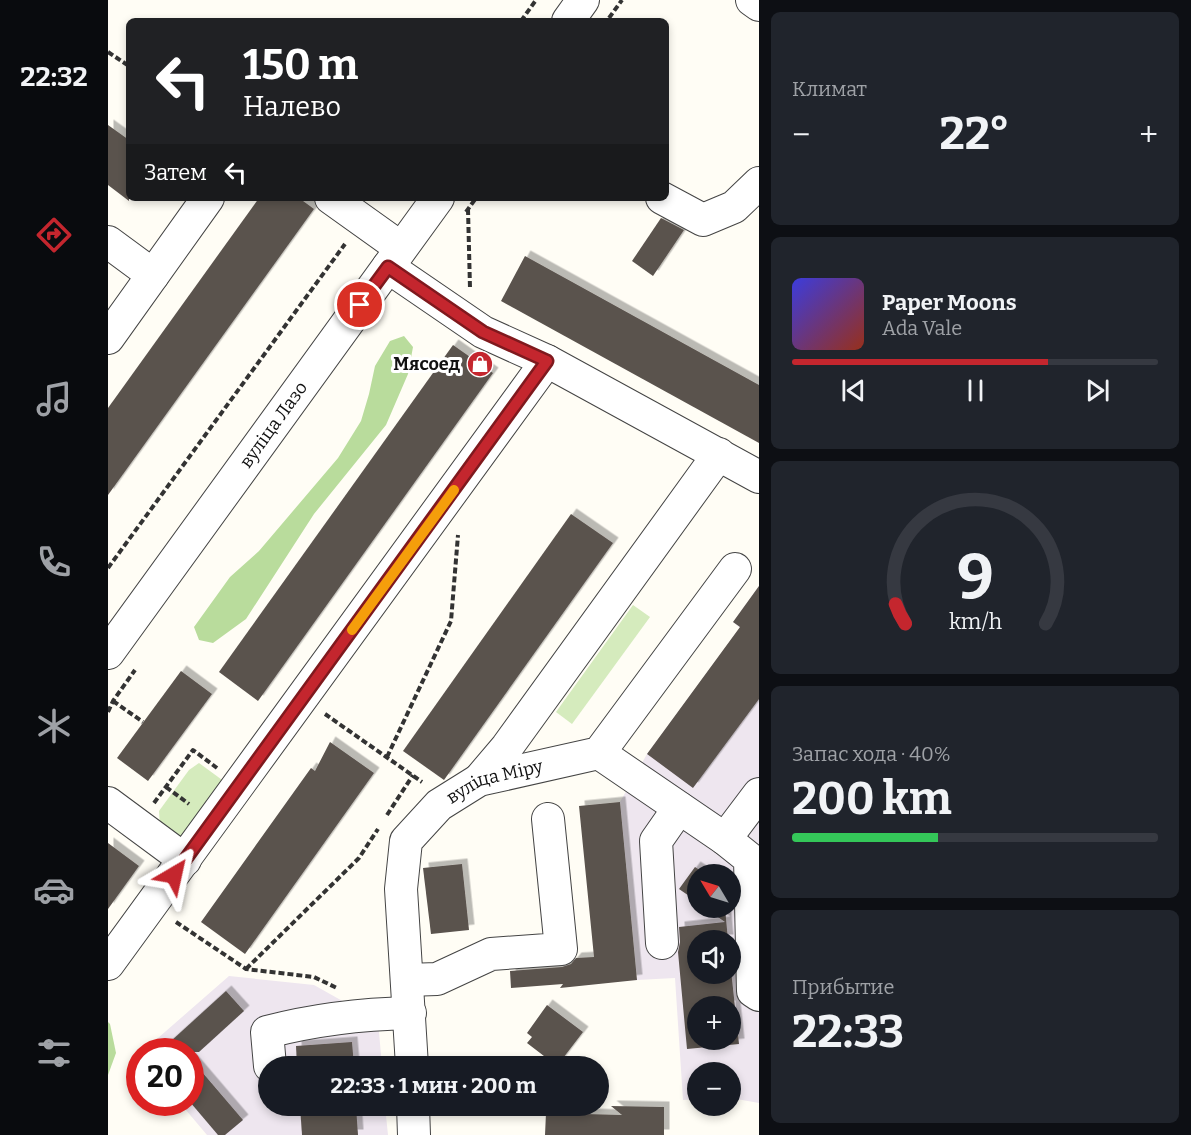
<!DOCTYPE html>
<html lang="ru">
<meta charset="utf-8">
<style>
:root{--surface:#171b24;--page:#20242c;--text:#f1f3f6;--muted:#9ea1a6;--line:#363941;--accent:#c4262e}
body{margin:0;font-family:Bitter,serif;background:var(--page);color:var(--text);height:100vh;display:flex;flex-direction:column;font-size:22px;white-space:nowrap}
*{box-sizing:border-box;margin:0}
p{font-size:20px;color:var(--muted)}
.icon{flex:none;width:33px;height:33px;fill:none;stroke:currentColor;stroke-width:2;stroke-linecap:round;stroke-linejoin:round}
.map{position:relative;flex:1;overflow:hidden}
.panel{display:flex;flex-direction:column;gap:12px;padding:12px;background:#0d0f14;width:432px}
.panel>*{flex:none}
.guide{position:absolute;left:18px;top:18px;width:543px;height:183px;border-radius:9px;box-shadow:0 3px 9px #0003;background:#202124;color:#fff;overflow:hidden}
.needle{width:39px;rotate:308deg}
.tools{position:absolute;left:579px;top:864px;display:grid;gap:12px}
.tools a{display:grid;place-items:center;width:54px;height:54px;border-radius:50%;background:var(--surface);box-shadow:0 3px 9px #0003;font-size:30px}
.speed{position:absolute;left:18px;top:1038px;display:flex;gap:12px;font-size:30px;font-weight:700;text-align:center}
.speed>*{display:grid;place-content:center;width:78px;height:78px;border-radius:50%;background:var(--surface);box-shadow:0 3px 9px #0003;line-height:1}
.speed .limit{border:9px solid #d22;background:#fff;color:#111}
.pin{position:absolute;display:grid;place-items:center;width:51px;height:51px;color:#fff;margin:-26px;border:3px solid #fff;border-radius:50%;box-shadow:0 2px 6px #0007}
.me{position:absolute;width:66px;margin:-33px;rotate:36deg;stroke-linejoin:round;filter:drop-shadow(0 0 4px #0008)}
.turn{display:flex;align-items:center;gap:21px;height:126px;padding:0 18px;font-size:27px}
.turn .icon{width:78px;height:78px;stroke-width:2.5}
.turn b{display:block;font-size:42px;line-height:51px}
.then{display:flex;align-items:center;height:57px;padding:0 18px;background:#0003;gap:12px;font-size:22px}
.big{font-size:45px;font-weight:700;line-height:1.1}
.panel .tile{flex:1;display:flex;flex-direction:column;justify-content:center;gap:9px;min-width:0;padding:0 21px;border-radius:9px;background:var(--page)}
.panel .dial{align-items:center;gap:0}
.dial svg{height:156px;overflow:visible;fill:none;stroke:var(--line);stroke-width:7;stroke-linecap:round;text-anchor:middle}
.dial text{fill:var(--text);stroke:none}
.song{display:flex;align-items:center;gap:18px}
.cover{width:72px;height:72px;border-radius:9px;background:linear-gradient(135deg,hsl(240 70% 55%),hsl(10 70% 35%))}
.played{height:6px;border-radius:3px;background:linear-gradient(90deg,var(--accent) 70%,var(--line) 70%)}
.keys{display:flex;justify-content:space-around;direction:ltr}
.heat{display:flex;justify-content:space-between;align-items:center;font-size:33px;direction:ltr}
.charge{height:9px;border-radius:4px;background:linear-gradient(90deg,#34c759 40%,var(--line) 0)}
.trip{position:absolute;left:150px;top:1056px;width:351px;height:60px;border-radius:30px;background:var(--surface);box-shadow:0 3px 9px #0003;font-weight:700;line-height:60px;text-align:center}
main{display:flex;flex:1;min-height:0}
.tab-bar{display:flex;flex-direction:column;width:108px;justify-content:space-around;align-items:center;background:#090b0e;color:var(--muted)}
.tab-bar .icon{width:42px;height:42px}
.tab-bar .on{color:var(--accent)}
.tab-bar b{font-size:27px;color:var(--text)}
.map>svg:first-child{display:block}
.industrial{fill:#eee6ef;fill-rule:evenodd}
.green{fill:#d5ebbd}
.forest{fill:#b9dc9c}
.building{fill:#5a524d;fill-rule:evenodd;filter:url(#shadow)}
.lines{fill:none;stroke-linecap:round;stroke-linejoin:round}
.minor-casing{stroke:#444;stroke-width:34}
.path{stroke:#333;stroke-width:4;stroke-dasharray:6 3;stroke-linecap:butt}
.minor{stroke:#fff;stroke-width:32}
.route-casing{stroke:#7f191e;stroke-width:15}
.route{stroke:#c4262e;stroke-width:10}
.slow{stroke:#f59e0b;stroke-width:10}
.labels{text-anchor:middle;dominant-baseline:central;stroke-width:6;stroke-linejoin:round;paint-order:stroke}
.poi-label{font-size:18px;font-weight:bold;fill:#111;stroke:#fff;text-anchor:end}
.street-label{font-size:18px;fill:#111;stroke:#fff}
</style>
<main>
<nav class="tab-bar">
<b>22:32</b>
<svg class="icon on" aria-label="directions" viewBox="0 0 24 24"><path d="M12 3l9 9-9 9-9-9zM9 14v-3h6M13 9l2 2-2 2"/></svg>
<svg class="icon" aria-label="music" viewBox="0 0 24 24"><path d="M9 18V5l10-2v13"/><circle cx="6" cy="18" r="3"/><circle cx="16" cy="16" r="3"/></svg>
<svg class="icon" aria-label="phone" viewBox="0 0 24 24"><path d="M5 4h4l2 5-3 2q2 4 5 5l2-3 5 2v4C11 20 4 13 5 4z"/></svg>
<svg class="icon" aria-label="climate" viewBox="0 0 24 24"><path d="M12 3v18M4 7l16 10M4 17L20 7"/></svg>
<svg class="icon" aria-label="car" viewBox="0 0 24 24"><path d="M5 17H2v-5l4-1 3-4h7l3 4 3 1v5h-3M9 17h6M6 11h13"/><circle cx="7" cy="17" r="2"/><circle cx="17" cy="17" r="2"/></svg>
<svg class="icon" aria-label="filters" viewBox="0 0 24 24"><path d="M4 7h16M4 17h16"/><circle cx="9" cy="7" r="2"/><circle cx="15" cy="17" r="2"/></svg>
</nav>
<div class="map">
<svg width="651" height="1135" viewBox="0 0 651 1135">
<defs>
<filter id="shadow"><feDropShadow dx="5.5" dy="-5.5" stdDeviation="0" flood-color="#0004"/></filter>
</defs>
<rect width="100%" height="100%" fill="#fffdf5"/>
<g class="industrial">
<path d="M651,586V1103L623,1098L622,1072H590L589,1099L575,1100L567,978L529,980L512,802L539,754L632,628L625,622ZM590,874H622V908H590ZM590,940H622V974H590ZM590,1006H622V1040H590Z"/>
<polygon points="121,976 206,985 270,1021 274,1066 160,1066 160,1106 277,1106 280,1135 99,1135 72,1103 82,1102 82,1052 34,1052"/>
</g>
<g class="green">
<polygon points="525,605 542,617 464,724 448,712"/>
<polygon points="91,763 121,785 72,840 52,827 51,811 81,770"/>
</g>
<g class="forest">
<polygon points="296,336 305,347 300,374 278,425 206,514 138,619 105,643 91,640 86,627 122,577 151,551 230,458 253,421 261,394 267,366 282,341"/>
<polygon points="0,1022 2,1024 8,1053 0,1075"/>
</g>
<g class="building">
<polygon points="0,125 21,140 21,201 0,185"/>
<polygon points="151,198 191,198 206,209 0,495 0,408"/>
<polygon points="553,218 576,230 545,276 524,261"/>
<polygon points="417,256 651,385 651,443 393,301"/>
<polygon points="345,345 385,373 150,701 111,672"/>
<polygon points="463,514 505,543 336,780 295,751"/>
<polygon points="651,586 651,699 585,788 539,754 632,627 625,622"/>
<polygon points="73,671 104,694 40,781 9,758"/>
<polygon points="222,742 266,773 137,954 93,922 203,768 207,771"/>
<polygon points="512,802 529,980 452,988 455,984 403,988 402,971 454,967 463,964 468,958 486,957 471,806"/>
<polygon points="0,843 31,866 0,909"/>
<polygon points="354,864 361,930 323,934 315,868"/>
<polygon points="587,867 598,874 590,874 590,902 571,889"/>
<path d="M597,908H617L620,940H590V974H622V961L631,1044L579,1049L570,952L572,942L571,927L617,922ZM590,1006H622V1040H590Z"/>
<polygon points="118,991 136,1011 91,1052 51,1052"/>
<polygon points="439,1005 475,1032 449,1066 419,1043 424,1037 419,1033"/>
<polygon points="244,1042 246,1066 189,1066 188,1046"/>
<polygon points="82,1058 135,1120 117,1135 110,1135 82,1102"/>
<polygon points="192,1106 248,1106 250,1135 194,1135"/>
<polygon points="503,1106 556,1107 556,1135 437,1135 438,1113 514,1115"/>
</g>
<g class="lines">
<g class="minor-casing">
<g id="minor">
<polyline points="644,0 651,5"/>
<polyline points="460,21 475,0"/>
<polyline points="223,198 293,248"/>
<polyline points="554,198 595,220 626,207 651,183"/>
<polyline points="0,242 45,275"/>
<polyline points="280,267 375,332 439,361 651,477"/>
<polyline points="0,338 100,198"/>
<path id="s1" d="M0,653L330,198"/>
<polyline points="491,753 617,839 642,859 645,991 651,995"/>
<polyline points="371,780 399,747 611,454"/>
<polyline points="0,803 77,860"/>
<polyline points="617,839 651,794"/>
<polyline points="554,943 548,841 571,808"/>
<polyline points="0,964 439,361"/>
<polyline points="299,980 329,979 383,954 453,949 440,819"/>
<path d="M162,1066L159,1032C205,1020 254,1014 302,1013"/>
<path id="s2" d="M304,1066L293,889L298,841L331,805L371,780L491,753L627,569"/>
<polyline points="305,1106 306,1135"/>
</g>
</g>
<g class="path">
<polyline points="501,18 514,0"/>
<polyline points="413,21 428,0"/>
<polyline points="0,52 21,66"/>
<polyline points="360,209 362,288"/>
<polyline points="358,212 368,198"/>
<polyline points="0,568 237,244"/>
<polyline points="5,701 35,722"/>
<polyline points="0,712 5,701 27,670"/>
<polyline points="217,714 314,782"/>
<polyline points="279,757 343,621 350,535"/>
<polyline points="58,787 81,804"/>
<polyline points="46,803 85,750 109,768"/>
<polyline points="279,815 305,775"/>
<polyline points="68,922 138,969 206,977 229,988"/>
<polyline points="138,969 251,858 270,829"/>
</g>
<use href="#minor" class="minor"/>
</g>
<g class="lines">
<g class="route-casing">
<polyline id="route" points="66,875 439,361 375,332 280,267 252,305"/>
</g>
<use href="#route" class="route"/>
<polyline class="slow" points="244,630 346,490"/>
</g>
<defs>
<g id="shop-disc" transform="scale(1.35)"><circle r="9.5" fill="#c4262e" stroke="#fff"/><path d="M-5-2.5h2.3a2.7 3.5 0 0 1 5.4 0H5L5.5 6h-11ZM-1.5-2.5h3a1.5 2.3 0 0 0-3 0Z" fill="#fff"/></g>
</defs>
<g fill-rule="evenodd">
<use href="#shop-disc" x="372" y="364"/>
</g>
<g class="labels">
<g class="poi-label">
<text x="352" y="364">Мясоед</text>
</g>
<g class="street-label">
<text stroke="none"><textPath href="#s1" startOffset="282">вуліца Лазо</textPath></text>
<text stroke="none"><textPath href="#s2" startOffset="336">вуліца Міру</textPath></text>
</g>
</g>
</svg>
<div class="tools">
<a><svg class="needle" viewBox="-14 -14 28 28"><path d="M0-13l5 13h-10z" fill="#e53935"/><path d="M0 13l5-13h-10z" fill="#9ea1a6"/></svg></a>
<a><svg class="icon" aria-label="sound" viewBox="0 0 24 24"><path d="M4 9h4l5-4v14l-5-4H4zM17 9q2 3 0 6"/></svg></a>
<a>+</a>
<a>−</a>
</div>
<div class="speed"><div class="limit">20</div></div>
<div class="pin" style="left:252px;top:305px;background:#d93025"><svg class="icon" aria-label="arrive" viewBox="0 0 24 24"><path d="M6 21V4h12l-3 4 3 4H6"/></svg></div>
<svg class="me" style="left:66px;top:875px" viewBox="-20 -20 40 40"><path d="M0-17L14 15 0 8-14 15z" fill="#c4262e" stroke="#fff" stroke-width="4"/></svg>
<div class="trip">22:33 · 1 мин · 200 m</div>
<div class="guide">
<div class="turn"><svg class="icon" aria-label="left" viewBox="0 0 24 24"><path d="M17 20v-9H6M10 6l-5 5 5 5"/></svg><div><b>150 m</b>Налево</div></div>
<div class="then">Затем<svg class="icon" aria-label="left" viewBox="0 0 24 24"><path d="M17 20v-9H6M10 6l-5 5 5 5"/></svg></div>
</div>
</div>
<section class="panel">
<div class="tile"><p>Климат</p>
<div class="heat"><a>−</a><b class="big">22°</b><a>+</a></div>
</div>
<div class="tile">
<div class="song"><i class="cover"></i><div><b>Paper Moons</b><p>Ada Vale</p></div></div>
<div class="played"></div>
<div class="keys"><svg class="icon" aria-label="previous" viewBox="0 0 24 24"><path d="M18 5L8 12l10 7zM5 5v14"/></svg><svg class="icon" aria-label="pause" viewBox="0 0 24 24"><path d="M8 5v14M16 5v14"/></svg><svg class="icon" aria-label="next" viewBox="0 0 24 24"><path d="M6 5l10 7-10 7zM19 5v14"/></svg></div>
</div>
<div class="tile dial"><svg viewBox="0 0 100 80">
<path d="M14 69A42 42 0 1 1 86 69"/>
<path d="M14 69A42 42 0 0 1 9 59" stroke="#c4262e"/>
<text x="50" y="56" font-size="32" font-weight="700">9</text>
<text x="50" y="72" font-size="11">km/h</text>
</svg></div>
<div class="tile"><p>Запас хода · 40%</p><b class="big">200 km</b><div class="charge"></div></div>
<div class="tile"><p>Прибытие</p><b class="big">22:33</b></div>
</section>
</main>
